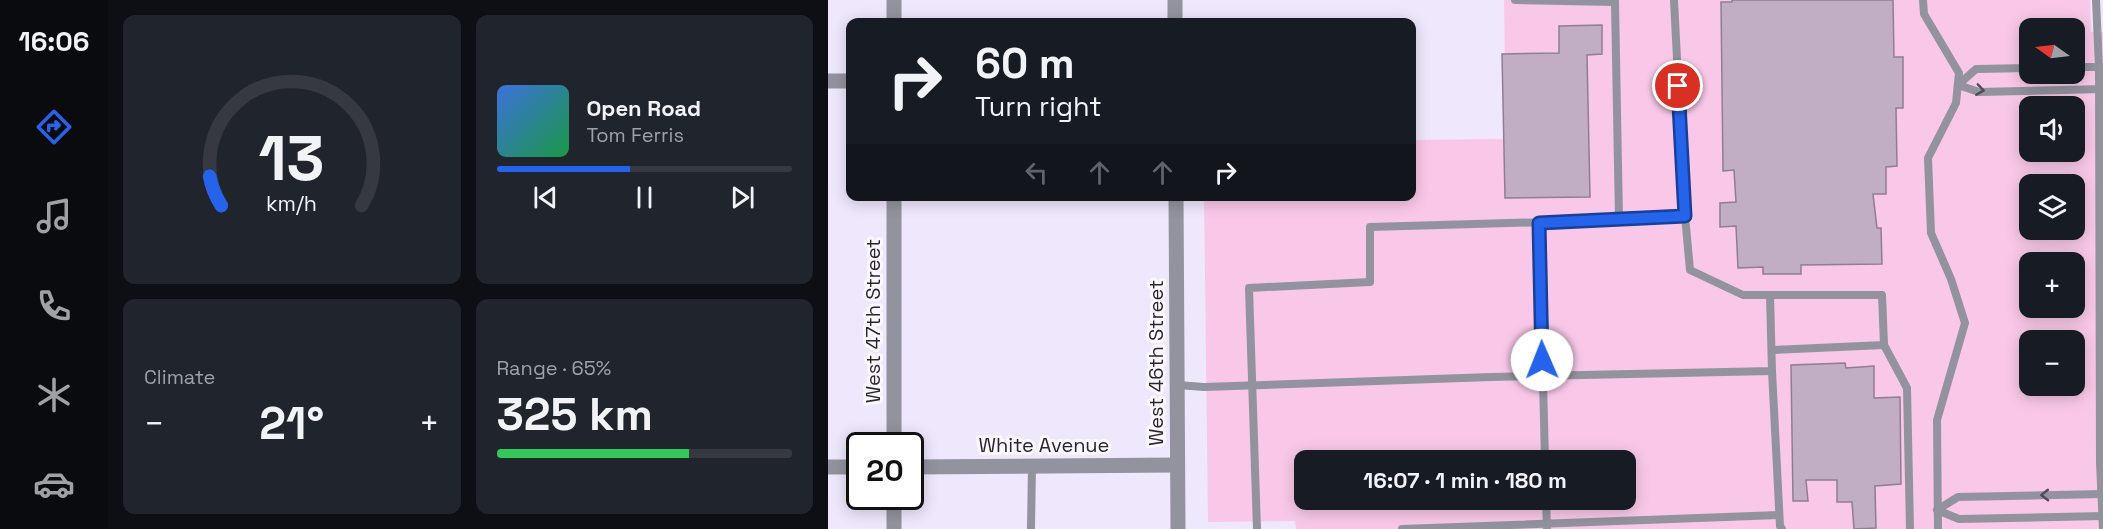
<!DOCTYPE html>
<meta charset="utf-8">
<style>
:root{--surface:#171b24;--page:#20242c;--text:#f1f3f6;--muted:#9ea1a6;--line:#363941;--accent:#2563eb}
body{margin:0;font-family:"Space Grotesk",sans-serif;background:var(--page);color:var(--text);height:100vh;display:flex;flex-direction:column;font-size:22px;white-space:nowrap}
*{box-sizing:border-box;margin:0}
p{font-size:20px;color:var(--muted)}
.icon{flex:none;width:33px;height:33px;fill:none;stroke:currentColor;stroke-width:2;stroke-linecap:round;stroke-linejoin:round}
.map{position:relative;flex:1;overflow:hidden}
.sheet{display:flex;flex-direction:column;gap:15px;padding:15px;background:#0d0f14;width:720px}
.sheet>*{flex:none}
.top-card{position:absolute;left:18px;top:18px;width:570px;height:183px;border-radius:12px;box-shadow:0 3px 15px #0003;background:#171b24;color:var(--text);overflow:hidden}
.needle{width:39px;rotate:284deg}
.controls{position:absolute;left:1191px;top:18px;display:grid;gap:12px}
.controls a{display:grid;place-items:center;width:66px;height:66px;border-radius:12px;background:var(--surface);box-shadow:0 3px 15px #0003;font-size:30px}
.speed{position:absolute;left:18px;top:432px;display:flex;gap:12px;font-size:30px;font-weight:700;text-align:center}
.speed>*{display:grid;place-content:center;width:78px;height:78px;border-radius:50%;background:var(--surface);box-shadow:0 3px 15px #0003;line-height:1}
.speed .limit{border:3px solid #111;border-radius:9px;background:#fff;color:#111}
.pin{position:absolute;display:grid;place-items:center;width:51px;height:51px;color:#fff;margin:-26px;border:3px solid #fff;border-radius:50%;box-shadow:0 2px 6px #0007}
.me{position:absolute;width:66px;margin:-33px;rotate:359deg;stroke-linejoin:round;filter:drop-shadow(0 0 4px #0008)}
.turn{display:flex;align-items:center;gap:21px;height:126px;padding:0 30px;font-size:27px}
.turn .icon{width:78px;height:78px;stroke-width:2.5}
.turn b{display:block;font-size:42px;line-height:51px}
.lanes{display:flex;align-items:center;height:57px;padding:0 30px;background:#0003;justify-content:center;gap:30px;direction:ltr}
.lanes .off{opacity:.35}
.big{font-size:45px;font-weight:700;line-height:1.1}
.sheet .widget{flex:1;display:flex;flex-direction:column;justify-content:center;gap:9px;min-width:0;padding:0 21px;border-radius:12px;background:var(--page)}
.sheet .dial{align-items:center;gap:0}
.dial svg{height:156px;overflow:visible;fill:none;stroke:var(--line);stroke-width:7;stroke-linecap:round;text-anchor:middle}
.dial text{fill:var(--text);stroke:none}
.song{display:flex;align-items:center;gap:18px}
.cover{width:72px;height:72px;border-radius:9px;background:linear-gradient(135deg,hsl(220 70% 55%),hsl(140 70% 35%))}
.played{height:6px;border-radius:3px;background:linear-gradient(90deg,var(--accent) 45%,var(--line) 45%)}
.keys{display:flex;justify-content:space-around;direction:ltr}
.heat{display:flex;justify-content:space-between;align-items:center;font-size:33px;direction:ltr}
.charge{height:9px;border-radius:4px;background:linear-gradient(90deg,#34c759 65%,var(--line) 0)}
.sheet .tiles{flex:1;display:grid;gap:15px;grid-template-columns:repeat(2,1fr)}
.trip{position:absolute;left:466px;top:450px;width:342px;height:60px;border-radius:12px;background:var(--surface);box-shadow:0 3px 15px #0003;font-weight:700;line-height:60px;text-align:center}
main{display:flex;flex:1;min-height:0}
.tabs{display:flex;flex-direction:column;width:108px;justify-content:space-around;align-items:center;background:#090b0e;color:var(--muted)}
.tabs .icon{width:42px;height:42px}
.tabs .selected{color:var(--accent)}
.tabs b{font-size:27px;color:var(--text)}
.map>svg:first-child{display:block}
.green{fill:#f9c8e8;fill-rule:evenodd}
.building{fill:#c1aec4;stroke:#8f7e93;stroke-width:1.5}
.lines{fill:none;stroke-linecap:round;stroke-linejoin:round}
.lane{stroke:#92939e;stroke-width:8}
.street{stroke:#92939e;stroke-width:15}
.oneway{stroke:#4e4c56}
.route-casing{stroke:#184099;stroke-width:15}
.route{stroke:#2563eb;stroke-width:10}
.labels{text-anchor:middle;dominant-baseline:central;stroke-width:6;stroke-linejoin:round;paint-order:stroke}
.street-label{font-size:20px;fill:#2a2630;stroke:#faf8fe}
</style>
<main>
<nav class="tabs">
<b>16:06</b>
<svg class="icon selected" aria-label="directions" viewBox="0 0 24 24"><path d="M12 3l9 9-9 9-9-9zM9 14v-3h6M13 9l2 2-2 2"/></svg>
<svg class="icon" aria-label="music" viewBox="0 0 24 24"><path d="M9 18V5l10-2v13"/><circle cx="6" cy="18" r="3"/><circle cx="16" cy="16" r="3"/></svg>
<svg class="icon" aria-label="phone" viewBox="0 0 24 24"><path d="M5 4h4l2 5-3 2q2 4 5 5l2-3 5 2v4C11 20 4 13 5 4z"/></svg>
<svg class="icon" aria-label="climate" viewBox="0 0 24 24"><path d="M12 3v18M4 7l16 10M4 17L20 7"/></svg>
<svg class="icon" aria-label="car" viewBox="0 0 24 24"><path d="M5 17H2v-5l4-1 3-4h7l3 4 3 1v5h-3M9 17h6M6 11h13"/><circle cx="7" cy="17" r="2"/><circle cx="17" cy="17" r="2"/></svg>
</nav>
<section class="sheet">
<div class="tiles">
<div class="widget dial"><svg viewBox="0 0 100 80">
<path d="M14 69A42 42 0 1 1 86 69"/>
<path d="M14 69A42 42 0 0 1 8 54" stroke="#2563eb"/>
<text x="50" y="56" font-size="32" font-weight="700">13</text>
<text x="50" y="72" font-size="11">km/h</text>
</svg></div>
<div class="widget">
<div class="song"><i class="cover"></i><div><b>Open Road</b><p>Tom Ferris</p></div></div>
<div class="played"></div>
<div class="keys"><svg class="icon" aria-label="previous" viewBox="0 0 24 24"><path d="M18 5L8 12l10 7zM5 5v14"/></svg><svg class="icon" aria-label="pause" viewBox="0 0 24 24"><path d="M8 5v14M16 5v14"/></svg><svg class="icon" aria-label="next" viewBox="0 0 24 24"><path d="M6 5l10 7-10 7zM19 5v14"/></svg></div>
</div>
<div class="widget"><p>Climate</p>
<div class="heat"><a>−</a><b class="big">21°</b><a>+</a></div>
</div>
<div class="widget"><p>Range · 65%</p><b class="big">325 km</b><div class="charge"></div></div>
</div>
</section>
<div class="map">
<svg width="1275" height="529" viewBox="0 0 1275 529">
<rect width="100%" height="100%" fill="#efe8fd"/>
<path class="green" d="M676,0H1262L1263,32H1275V529H468L467,521L380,522L376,197L584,196V140L678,139ZM1202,28H1246V74H1202ZM1202,106H1246V152H1202ZM1202,184H1246V230H1202ZM1202,262H1246V308H1202ZM1202,340H1246V386H1202ZM477,460H798V500H477Z"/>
<g class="building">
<polygon points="904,0 1065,0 1066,57 1075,57 1075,108 1068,108 1069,166 1058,167 1058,194 1045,194 1049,228 1053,228 1054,264 973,265 973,274 935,274 935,267 910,268 908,226 892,227 892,203 908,202 906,170 895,171 893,2 904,2"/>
<polygon points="774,25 774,54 759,55 762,197 677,198 674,54 731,53 731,26"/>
<polygon points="1017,363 1018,368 1046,366 1046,398 1072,397 1073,484 1047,486 1048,528 1026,529 1024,502 1009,502 1009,480 978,480 980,501 965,501 963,365"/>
</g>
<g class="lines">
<g class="lane">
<polyline points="687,0 787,2 787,0"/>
<polyline points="846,0 857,216 862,270 915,295 1054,295 1056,345 944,350"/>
<polyline points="1095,0 1096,14 1131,73 1128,103 1100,158 1103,233 1123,279 1137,323 1109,420 1110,529"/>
<polyline points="1268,0 1271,67 1272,463 1275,529"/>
<polyline points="787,2 791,220 857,216"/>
<polyline points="1246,67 1274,67"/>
<polyline points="1202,68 1148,69 1130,85 1151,92 1275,89"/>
<polyline points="711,223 717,460"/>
<polyline points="1056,345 1079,388 1082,529"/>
<polyline points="944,371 952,526 954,529"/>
<polyline points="349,385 376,387 663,377 944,371 942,296"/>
<polyline points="1275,494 1130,497 1109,510 1131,519 1275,516"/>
<polyline points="718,500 719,529"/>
<polyline points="203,529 204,466"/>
<polyline points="429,529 421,288 542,282 542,227 791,220"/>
<polyline points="574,529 951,515"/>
</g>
<g class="street">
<polyline points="347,0 347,22"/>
<polyline points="66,22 66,0"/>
<polyline points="0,81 22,81"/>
<polyline points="66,196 66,446"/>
<polyline points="348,196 350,529"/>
<polyline points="0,467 32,467"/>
<polyline points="82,467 349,465"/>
<polyline points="66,529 66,496"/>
</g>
</g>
<defs><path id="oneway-chevron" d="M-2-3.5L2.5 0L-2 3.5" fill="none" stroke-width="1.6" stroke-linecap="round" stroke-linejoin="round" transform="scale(1.5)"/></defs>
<g class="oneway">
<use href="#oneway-chevron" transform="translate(1152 90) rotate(8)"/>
<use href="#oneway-chevron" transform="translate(1217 495) rotate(179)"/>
</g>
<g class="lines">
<g class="route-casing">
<polyline id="route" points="714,360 711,223 857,216 850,86"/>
</g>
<use href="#route" class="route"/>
</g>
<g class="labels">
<g class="street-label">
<text transform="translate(45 321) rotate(-90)">West 47th Street</text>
<text transform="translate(328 363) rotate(-90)">West 46th Street</text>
<text x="216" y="445">White Avenue</text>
</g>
</g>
</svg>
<div class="controls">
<a><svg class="needle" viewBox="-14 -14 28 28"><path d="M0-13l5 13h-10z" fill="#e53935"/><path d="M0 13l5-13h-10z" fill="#9ea1a6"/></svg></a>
<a><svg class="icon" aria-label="sound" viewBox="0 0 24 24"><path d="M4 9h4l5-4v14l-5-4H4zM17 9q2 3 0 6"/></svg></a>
<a><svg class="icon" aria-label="layers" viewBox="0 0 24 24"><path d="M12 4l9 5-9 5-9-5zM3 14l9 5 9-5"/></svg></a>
<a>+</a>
<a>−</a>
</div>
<div class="speed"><div class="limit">20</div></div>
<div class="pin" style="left:850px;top:86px;background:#d93025"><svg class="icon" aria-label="arrive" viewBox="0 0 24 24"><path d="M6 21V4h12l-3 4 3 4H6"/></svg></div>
<svg class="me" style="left:714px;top:360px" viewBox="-20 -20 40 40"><circle r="19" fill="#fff"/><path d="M0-13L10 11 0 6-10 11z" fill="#2563eb"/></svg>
<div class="trip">16:07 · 1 min · 180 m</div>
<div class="top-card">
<div class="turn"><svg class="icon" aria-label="right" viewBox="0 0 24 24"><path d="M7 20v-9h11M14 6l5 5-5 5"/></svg><div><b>60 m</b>Turn right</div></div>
<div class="lanes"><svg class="icon off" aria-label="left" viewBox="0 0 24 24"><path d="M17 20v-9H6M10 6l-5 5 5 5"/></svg><svg class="icon off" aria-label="ahead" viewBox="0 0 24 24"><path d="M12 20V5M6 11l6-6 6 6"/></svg><svg class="icon off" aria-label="ahead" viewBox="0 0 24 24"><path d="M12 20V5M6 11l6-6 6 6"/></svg><svg class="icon" aria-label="right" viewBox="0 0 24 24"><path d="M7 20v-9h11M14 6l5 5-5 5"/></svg></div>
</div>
</div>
</main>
